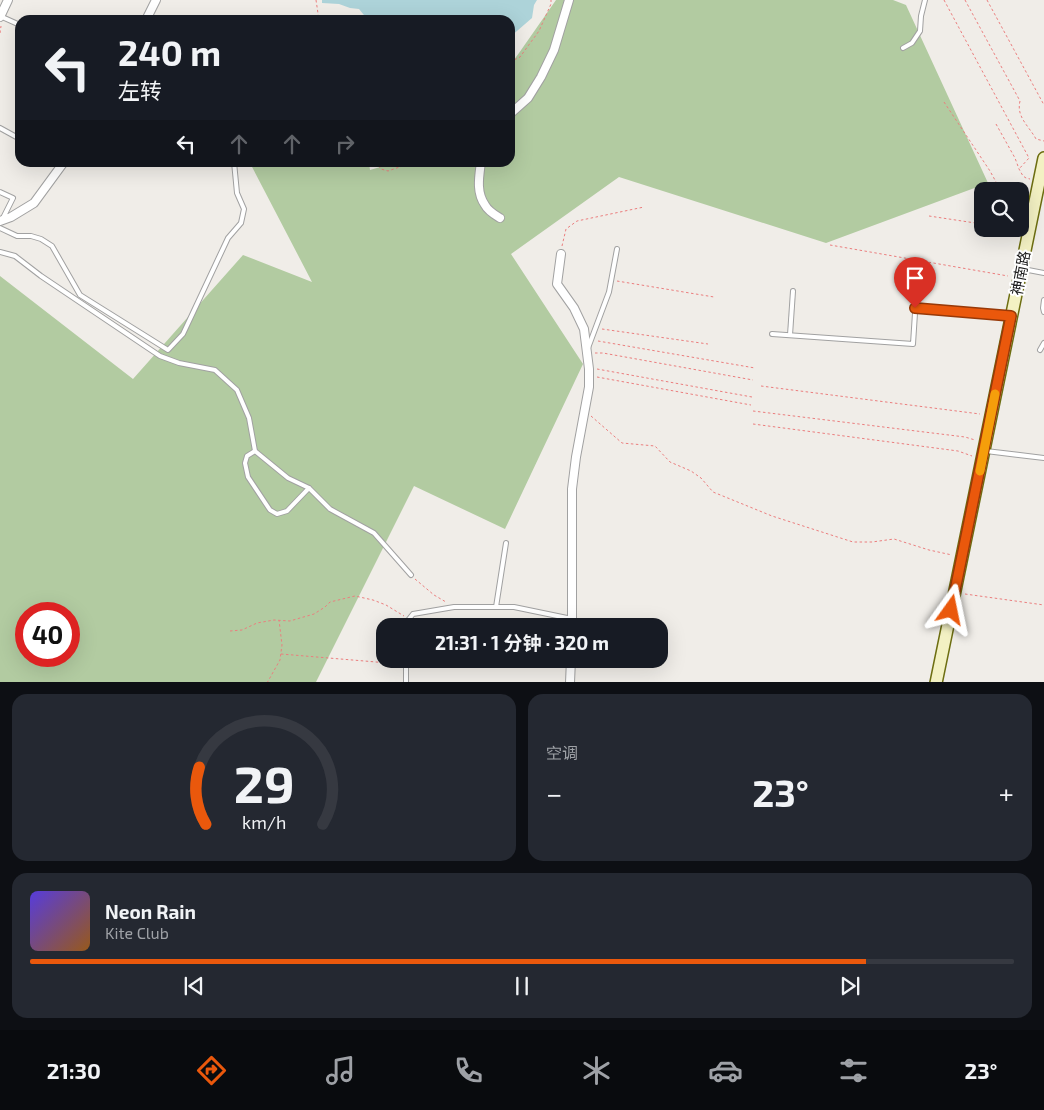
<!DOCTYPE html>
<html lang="zh">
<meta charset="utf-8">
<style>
:root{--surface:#171b24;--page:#242831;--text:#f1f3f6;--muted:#9ea1a6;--line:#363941;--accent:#ea580c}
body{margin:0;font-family:"Exo 2","Noto Sans SC",sans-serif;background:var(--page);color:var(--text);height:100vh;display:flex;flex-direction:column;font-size:19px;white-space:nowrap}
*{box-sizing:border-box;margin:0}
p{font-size:16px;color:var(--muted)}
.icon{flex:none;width:28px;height:28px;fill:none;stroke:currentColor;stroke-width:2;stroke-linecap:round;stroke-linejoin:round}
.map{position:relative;height:682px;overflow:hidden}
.sheet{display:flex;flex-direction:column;gap:12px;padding:12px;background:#0d0f14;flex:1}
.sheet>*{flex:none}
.banner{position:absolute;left:15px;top:15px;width:500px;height:152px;border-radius:15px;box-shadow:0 5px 20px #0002;background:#171b24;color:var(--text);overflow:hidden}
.tools{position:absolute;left:974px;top:182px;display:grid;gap:10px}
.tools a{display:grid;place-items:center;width:55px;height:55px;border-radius:10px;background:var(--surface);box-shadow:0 5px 20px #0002;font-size:25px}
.speed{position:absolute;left:15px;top:602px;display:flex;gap:10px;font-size:25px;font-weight:700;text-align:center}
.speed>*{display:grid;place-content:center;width:65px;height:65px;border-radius:50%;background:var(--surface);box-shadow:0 5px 20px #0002;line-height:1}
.speed .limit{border:8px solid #d22;background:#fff;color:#111}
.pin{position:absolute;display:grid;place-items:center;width:42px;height:42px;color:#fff;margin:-51px -21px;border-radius:50% 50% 50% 0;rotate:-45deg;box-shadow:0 0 5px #0007}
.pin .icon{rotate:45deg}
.me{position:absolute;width:55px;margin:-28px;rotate:12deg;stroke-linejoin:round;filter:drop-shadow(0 0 4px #0008)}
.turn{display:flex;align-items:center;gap:18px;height:105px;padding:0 20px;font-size:22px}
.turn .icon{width:65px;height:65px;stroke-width:2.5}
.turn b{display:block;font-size:35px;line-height:42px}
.lanes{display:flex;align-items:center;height:48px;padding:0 20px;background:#0003;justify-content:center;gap:25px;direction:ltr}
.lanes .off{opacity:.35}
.big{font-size:38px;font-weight:700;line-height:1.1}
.sheet .tile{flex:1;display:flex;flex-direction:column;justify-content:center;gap:8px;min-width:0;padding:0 18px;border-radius:15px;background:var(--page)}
.sheet .dial{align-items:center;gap:0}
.dial svg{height:130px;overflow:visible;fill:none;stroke:var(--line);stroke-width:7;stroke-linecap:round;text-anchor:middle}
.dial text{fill:var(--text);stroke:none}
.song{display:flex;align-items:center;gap:15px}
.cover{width:60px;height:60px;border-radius:8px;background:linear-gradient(135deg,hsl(250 70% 55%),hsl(30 70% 35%))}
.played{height:5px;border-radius:2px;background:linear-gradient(90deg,var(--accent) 85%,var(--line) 85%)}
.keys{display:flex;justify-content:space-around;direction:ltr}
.heat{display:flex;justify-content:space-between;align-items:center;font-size:28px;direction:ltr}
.sheet .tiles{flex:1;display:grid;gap:12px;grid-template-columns:1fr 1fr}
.tile:last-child{grid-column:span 2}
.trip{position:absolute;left:376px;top:618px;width:292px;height:50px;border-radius:15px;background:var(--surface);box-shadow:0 5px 20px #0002;font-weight:700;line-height:50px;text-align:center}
.dock{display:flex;height:80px;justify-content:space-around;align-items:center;background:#090b0e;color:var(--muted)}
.dock .icon{width:35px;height:35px}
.dock .active{color:var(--accent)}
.dock b{font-size:22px;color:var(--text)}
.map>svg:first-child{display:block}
.forest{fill:#b2cba1;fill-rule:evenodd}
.water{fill:#add3d9}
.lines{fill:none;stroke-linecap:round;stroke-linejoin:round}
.lane-casing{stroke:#a1a1a1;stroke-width:6}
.street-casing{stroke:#a1a1a1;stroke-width:10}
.secondary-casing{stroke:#6d6e11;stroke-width:14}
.path{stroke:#eb7e7e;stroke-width:1;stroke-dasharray:2.5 2.5;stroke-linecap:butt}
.lane{stroke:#fff;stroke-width:4}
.street{stroke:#fff;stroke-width:8}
.secondary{stroke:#f3f1c3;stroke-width:11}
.route-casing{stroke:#983908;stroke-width:12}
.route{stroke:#ea580c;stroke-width:9}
.slow{stroke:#f59e0b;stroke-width:9}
.labels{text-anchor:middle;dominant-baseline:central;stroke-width:4;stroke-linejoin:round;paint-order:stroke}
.street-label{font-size:15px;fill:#202020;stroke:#fff}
</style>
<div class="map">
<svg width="1044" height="683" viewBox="0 0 1044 683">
<rect width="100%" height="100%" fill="#f0ede8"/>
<path class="forest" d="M556,0H893L906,5L988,183L826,243L619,177L511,254L583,364L505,529L414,486L316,682H0V276L133,379L243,255L312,282L250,163H369L370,170L394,163L510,162V65L519,53ZM26,614H69V656H26Z"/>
<polygon class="water" points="322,0 537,0 534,5 532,18 510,37 510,20 368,20 359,9 350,8 339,4 322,3"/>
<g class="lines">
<g class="lane-casing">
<g id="lane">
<polyline points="0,16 20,25"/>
<polyline points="903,48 912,43 920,31 921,16 925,0"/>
<polyline points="0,128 20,139"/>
<polyline points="0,192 13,198 3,218"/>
<polyline points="0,228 17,236 31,236 41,239 52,246 80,295 168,350 183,334 228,238 241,223 244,209 237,193 234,162"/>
<polyline points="0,252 15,256 41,276 160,356 179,363 215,370 237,390 249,418 255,451 288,478 309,488 330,509 374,533 411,575"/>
<polyline points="1023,269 1044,273"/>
<polyline points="1044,300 1043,308 1044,312"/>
<polyline points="915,308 1009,316"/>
<polyline points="772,334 913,344 917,282"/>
<polyline points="790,335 793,291"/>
<polyline points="588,348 609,292 617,249"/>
<polyline points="1040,350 1044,343"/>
<polyline points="255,451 247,456 245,463 248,477 270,510 277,514 287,511 309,488"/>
<polyline points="986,451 1044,458"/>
<polyline points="496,607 506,543"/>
<polyline points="406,626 409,619 413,614 454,607 514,607 572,619"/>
<polyline points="406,659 406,683"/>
</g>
</g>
<g class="street-casing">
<g id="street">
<polyline points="0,17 8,0"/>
<polyline points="146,20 156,0"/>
<polyline points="510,114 528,98 541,77 554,50 569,0"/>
<path d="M481,162C479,177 476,192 485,205C488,211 495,215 500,218"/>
<polyline points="0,221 11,217 34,203 64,162"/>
<polyline points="561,254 557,284 574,308 584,329 589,369 589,387 576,457 572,489 572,626"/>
<polyline points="570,683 571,659"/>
</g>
</g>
<g class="secondary-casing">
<polyline id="secondary" points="936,683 1044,158"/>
</g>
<g class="path">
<polyline points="316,0 319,20"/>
<polyline points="944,0 1029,158 1019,169"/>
<path d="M965,0L1020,101C1016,117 1029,126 1036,139L1044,141"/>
<polyline points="987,0 1044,105"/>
<polyline points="0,33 1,26"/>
<polyline points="510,62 520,57 539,31 551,4 551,0"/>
<polyline points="944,102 990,171 1001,191"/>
<polyline points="996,124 1015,158 1019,169 1023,176 1026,178 1030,179"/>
<polyline points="375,162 381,169 388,171 414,162"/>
<polyline points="929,216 982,224"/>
<polyline points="1009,229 1018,230"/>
<polyline points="830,245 1008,276"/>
<polyline points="562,246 566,229 577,221 644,207"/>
<polyline points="617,281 714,297"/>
<polyline points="602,329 708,344"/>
<polyline points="598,341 755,368"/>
<polyline points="595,353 603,353 753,380"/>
<polyline points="597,369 752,397"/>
<polyline points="597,377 751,405"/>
<polyline points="761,386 980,414"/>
<polyline points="753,411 965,437 975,440"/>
<polyline points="591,416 622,443 655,446 670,462 691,471 701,478 713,492 772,516 853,542 872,542 894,539 929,550 952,555"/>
<polyline points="753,424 958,451 972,456"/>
<polyline points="415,579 434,595 446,602"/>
<polyline points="965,594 1044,605"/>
<polyline points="230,631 242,630 257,623 274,620 290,621 300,618 314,614 325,607 330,602 355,596 373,600 386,605 404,616"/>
<polyline points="281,654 400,664"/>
<polyline points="267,683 280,660 282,645 279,620"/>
</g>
<use href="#lane" class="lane"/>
<use href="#street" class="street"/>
<use href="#secondary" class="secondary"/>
</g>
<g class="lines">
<g class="route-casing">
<polyline id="route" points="915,308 1011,316 951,610"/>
</g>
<use href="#route" class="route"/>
<polyline class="slow" points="980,471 995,394"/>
</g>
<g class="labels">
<g class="street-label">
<text transform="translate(1020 273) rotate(-79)">神南路</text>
</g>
</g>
</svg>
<div class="tools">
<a><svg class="icon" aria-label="search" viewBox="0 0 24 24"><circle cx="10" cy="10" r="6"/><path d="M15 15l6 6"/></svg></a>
</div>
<div class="speed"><div class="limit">40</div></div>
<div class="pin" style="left:915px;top:308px;background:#d93025"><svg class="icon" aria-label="arrive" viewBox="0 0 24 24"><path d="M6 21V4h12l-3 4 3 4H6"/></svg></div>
<svg class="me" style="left:951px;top:610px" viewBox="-20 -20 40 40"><path d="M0-17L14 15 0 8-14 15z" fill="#ea580c" stroke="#fff" stroke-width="4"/></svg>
<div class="trip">21:31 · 1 分钟 · 320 m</div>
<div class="banner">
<div class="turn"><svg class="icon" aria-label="left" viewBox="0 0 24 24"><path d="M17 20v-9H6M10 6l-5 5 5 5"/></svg><div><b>240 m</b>左转</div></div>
<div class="lanes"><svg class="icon" aria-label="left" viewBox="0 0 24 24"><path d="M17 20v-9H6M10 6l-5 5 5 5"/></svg><svg class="icon off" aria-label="ahead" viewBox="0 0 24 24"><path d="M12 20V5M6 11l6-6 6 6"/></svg><svg class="icon off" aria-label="ahead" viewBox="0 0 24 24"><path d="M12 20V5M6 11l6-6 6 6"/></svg><svg class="icon off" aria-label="right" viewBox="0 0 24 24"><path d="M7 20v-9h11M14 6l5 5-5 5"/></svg></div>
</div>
</div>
<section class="sheet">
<div class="tiles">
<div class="tile dial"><svg viewBox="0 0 100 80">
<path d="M14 69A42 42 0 1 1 86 69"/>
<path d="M14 69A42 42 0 0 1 10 34" stroke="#ea580c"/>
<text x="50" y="56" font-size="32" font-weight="700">29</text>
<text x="50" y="72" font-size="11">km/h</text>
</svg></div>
<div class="tile"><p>空调</p>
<div class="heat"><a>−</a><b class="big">23°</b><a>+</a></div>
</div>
<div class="tile">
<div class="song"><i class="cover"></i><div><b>Neon Rain</b><p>Kite Club</p></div></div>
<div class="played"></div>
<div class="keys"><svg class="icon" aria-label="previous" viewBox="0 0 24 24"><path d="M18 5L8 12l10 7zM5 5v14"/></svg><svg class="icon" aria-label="pause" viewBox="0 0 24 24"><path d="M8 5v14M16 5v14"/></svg><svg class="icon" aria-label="next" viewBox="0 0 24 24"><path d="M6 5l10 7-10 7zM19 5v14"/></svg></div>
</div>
</div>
</section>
<nav class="dock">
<b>21:30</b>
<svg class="icon active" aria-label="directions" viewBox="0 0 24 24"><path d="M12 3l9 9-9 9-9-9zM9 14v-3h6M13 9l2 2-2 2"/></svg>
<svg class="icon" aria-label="music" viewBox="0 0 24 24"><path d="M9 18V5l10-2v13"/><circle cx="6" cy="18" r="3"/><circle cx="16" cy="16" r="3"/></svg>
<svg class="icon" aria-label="phone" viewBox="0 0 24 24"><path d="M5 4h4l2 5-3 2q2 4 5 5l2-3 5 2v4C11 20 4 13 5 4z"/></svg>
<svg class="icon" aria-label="climate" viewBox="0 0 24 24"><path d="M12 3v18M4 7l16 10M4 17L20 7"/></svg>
<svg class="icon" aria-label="car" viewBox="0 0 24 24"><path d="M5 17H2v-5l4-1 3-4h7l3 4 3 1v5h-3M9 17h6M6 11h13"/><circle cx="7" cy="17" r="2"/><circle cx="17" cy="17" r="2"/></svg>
<svg class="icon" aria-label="filters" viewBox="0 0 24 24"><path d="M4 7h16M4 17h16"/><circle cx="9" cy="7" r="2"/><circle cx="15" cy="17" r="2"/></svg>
<b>23°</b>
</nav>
